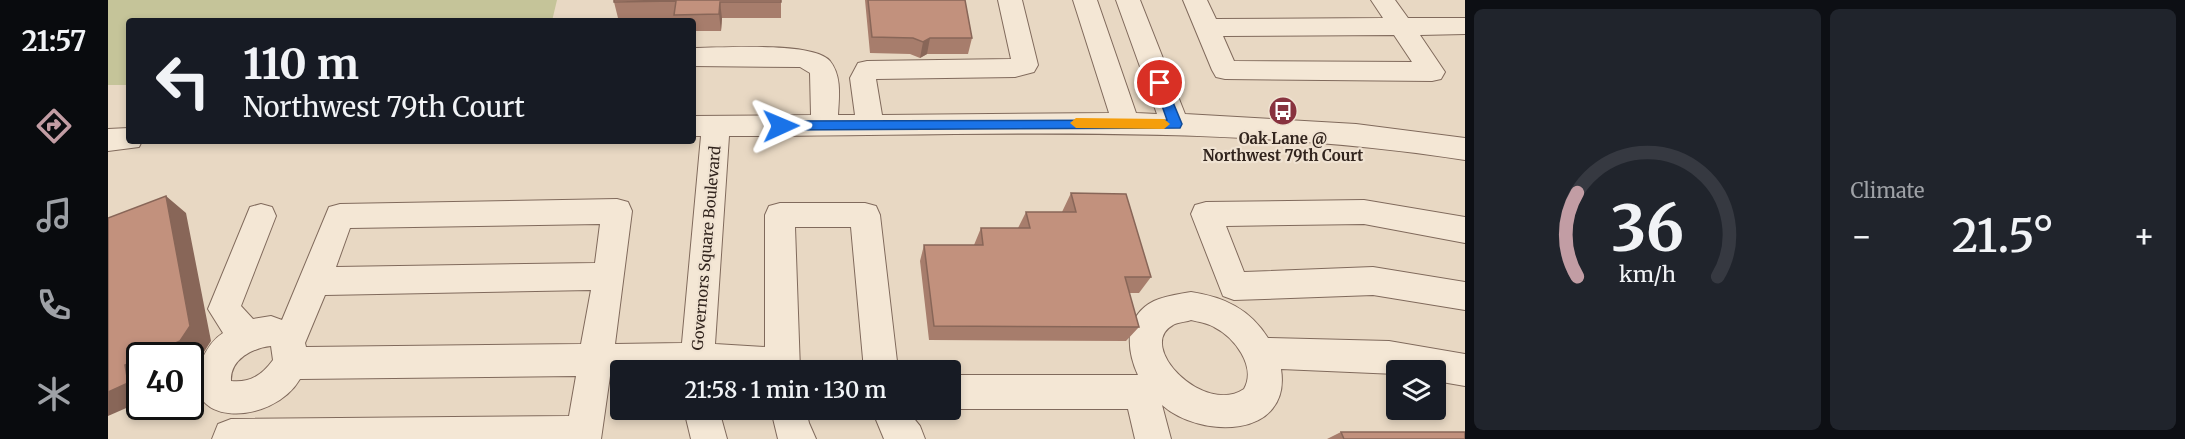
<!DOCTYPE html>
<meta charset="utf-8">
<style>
:root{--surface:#171b24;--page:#20242c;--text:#f1f3f6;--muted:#9ea1a6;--line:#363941;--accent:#c29da4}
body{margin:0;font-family:Merriweather,serif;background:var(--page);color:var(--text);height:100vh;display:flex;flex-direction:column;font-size:22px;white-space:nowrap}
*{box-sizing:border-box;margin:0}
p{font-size:20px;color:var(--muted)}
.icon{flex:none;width:33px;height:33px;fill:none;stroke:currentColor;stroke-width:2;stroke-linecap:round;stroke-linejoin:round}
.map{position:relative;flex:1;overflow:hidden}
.panel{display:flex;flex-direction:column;gap:9px;padding:9px;background:#0d0f14;width:720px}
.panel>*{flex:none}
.guide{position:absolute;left:18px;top:18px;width:570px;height:126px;border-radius:6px;box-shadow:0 3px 9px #0003;background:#171b24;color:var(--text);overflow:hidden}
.controls{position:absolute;left:1278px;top:360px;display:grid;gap:12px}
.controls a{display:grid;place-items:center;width:60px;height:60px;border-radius:6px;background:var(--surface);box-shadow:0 3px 9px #0003;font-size:30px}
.speed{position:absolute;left:18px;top:342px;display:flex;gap:12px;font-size:30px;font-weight:700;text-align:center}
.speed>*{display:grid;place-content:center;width:78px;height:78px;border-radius:50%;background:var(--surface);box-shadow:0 3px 9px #0003;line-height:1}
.speed .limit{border:3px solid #111;border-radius:9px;background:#fff;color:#111}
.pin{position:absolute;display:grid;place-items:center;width:51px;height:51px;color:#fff;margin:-26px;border:3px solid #fff;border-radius:50%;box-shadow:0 2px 6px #0007}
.me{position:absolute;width:66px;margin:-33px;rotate:89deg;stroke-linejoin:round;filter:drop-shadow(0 0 4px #0008)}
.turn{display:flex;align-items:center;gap:21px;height:126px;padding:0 18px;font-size:27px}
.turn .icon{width:78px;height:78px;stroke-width:2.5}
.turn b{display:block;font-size:42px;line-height:51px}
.big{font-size:45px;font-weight:600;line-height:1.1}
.panel .widget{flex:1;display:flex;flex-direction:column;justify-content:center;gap:9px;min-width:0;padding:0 21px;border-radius:9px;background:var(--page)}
.panel .dial{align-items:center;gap:0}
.dial svg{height:156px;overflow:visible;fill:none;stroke:var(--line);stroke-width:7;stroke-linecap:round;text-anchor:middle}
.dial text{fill:var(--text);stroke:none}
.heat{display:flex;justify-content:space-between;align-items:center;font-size:33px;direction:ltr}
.panel .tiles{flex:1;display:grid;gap:9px;grid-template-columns:repeat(2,1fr)}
.trip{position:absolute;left:502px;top:360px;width:351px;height:60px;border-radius:6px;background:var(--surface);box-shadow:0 3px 9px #0003;font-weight:600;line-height:60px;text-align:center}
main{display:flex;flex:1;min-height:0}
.tab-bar{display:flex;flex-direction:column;width:108px;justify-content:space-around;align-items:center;background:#090b0e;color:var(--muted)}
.tab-bar .icon{width:42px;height:42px}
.tab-bar .active{color:var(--accent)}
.tab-bar b{font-size:27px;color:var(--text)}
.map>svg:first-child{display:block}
.green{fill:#c5c499}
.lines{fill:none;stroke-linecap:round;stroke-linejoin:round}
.minor-casing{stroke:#806a5c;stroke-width:2}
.minor{fill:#f4e7d5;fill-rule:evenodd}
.wall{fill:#a77d6c}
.shaded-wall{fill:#886658}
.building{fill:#c2917d;stroke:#886658;stroke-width:1.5}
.route{fill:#1a73e8;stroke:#114b97;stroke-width:1.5}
.slow{fill:#f59e0b}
.labels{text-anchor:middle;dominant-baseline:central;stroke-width:4.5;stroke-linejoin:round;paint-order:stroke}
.poi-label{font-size:15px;font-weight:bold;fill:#32251e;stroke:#f0e3d2}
.street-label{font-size:15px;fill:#32251e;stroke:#f0e3d2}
</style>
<main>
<nav class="tab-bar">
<b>21:57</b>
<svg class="icon active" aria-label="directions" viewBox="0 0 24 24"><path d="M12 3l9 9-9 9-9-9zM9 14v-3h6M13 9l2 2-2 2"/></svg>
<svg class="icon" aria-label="music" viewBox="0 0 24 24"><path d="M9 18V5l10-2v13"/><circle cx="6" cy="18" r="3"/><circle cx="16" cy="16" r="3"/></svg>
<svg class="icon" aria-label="phone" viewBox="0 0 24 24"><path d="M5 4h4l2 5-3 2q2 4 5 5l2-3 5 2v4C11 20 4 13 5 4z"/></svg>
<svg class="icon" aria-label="climate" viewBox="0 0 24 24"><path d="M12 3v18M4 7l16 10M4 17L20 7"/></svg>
</nav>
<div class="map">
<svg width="1357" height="439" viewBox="0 0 1357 439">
<rect width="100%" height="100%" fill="#e8d8c3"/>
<polygon class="green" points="0,0 449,0 444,21 21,21 21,85 0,85"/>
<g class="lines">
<g class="minor-casing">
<g id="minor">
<path d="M890,0H914L930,65L926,72L907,77L768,79L774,115L1001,113L965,0H989L1028,113L1049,114L1008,0H1032L1077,114L1248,124L1357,138V160C1113,122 867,136 621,136L607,344L657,347V215L661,206L672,203H757L768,206L772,215L790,370H756L743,227H687L692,370H513V376H502L493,439H104L110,424L123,419L461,416L468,376L192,379C164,427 68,428 93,362C98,350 104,340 115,333L100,309L142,207L153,204L164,207L168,216L133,306L145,319L163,316L174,320L221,207L232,204L509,199L520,202L524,211L507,344L574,343L593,136H585V116L703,115L702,73L692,67L585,66V48C612,48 705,41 722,61C734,76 731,97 730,115H747L742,78L750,63L759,61L903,59ZM492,224L487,263L228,267L242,228ZM483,290L473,344L198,347L197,343L217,295ZM163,346L165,360C154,375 142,383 123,381C122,359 145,348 163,346Z"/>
<path d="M1075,0H1099L1108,19L1275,18L1263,0H1287L1300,18H1357V34L1312,35L1337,72L1333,79L1324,81L1117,79L1108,77L1104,70ZM1286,35L1304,62L1126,61L1115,36Z"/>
<polygon points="21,128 21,141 34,141 31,147 0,151 0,129"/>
<polygon points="1256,200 1357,217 1357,243 1256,224 1118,226 1136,272 1265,267 1357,282 1357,310 1265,295 1126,300 1115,296 1083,214 1087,205 1098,202"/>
<path d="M1083,292C1116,297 1142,309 1160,338L1281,341L1357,354V386L1328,381V370H1288V374L1173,369C1184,439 1092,439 1054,405L1063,439H1027L1020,409H843V375H1030C1018,349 1016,316 1046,301C1057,296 1071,294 1083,292ZM1083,320C1091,322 1099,323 1106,327C1126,337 1149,366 1136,389C1096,416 1027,346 1065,325C1070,322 1078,322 1083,320Z"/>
<polygon points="576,410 611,410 619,439 583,439"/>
<polygon points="663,410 698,410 701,423 708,439 670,439"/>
<polygon points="764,410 799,410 812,426 817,439 776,439"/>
</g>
</g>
<use href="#minor" class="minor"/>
</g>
<g class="wall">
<polygon points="673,0 673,18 614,18 613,31 585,31 585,21 567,21 567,18 510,18 506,2"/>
<polygon points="757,0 857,0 864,38 860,54 819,54 812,58 802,54 762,53"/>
<polygon points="963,193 1043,277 1031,293 1021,293 1031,327 1018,341 821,340 812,261 816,245 866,245 873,228 910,228 918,212 954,212"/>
<polygon points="1233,432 1357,439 1219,439"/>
</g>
<g class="shaded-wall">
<polygon points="612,2 614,18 613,31 611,14"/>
<polygon points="822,38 819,54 812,58 815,42"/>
<polygon points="58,196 78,213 103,341 94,355 82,360 82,356 39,356"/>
<polygon points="32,359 32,402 0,416 0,392 17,365"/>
</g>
<g class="building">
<polygon points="506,0 673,0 673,2 612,2 611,14 566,15 568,1 506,2"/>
<polygon points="760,0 857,0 864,38 822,38 815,42 805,38 764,37"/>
<polygon points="963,193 1018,194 1043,277 1017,277 1031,327 826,326 816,245 875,245 873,228 922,228 918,212 968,212"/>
<polygon points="58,196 82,326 72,341 39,356 32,356 32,359 17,365 20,383 0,392 0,218"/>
<polygon points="1233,432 1357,432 1357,439 1236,439"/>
</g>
<polygon class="route" points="1052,79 1057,83 1074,124 1072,128 673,130 667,126 673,121 1059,120 1046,83"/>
<polygon class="slow" points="968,118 1056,119 1062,124 1056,129 968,128 962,123"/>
<defs>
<g id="bus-disc" transform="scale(1.5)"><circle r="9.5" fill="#88333f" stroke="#f0e3d2"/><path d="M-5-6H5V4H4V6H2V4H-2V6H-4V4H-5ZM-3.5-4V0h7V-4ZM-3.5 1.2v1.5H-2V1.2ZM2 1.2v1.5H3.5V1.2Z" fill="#fff"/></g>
</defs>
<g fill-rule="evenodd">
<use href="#bus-disc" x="1175" y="111"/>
</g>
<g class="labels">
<g class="poi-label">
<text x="1175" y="138">Oak Lane @<tspan x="1175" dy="17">Northwest 79th Court</tspan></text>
</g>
<g class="street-label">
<text transform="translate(598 248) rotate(-85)">Governors Square Boulevard</text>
</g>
</g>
</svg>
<div class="controls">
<a><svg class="icon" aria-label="layers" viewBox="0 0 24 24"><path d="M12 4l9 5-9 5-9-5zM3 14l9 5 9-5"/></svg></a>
</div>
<div class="speed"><div class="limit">40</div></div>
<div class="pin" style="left:1052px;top:83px;background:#d93025"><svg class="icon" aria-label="arrive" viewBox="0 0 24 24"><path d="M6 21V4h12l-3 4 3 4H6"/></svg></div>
<svg class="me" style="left:673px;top:126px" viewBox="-20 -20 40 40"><path d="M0-17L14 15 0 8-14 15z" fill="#1a73e8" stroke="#fff" stroke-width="4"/></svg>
<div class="trip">21:58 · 1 min · 130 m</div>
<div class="guide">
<div class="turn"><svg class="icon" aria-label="left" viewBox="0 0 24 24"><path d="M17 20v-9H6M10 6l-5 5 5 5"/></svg><div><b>110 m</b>Northwest 79th Court</div></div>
</div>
</div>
<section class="panel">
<div class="tiles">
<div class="widget dial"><svg viewBox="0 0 100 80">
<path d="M14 69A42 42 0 1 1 86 69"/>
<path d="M14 69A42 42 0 0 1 14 26" stroke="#c29da4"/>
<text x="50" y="56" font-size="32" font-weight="700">36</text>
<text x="50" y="72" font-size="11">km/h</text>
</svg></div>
<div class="widget"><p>Climate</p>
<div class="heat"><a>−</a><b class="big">21.5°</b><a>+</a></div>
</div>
</div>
</section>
</main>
